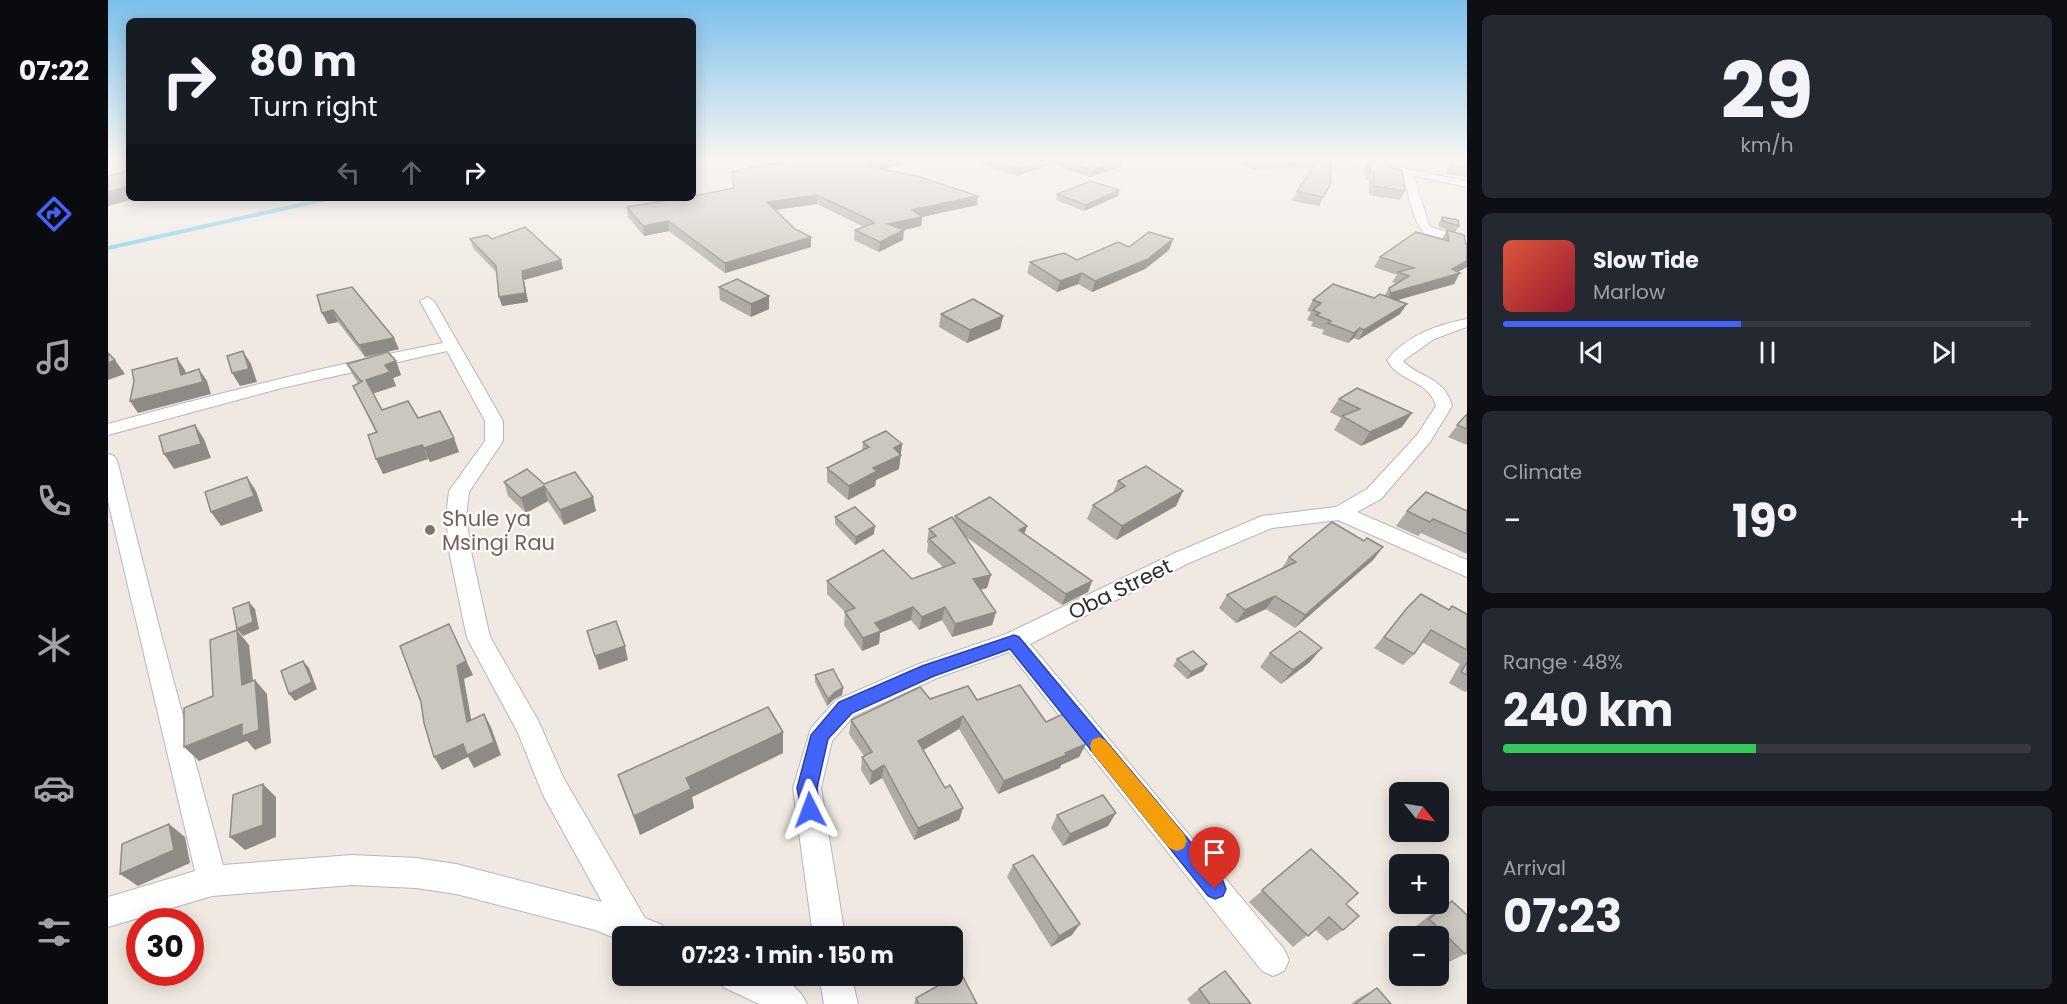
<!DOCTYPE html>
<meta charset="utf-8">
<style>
:root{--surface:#171b24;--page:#242831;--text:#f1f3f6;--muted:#9ea1a6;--line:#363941;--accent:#4264fb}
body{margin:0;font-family:Poppins,sans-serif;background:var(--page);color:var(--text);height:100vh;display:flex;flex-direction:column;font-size:22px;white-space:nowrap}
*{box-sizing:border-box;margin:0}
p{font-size:20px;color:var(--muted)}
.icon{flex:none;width:33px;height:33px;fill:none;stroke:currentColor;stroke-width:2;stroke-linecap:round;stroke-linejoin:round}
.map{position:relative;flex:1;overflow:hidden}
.side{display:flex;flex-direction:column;gap:15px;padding:15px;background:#0d0f14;width:600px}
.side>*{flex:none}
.hud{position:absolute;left:18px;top:18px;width:570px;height:183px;border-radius:9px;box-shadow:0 3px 15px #0003;background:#171b24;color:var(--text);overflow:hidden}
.needle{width:39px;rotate:120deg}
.buttons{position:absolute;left:1281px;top:782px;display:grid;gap:12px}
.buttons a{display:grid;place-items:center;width:60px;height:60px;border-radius:9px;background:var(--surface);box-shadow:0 3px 15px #0003;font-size:30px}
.speed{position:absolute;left:18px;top:908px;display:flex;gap:12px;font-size:30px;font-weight:700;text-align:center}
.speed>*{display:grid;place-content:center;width:78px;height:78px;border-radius:50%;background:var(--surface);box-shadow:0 3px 15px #0003;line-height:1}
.speed .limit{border:9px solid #d22;background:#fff;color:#111}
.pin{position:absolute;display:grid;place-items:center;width:51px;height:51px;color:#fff;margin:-62px -26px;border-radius:50% 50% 50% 0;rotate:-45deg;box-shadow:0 0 6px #0007}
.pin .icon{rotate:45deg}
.me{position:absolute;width:66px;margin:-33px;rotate:357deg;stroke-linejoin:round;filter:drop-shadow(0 0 4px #0008)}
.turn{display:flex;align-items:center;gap:21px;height:126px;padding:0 24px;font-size:27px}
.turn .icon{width:78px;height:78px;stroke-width:2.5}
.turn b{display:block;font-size:42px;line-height:51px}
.lanes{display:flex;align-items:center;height:57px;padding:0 24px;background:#0003;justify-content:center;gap:30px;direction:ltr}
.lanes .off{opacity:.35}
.big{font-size:45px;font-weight:700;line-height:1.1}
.side .tile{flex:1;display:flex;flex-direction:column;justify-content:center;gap:9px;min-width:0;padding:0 21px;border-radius:9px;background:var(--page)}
.side .dial{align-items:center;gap:0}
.dial b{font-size:78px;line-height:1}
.song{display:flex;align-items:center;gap:18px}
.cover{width:72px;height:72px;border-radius:9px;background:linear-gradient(135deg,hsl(10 70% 55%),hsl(350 70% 35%))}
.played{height:6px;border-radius:3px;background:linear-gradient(90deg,var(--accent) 45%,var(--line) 45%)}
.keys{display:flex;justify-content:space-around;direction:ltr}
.heat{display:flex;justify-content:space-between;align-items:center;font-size:33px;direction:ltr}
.charge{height:9px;border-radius:4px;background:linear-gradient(90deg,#34c759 48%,var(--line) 0)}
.trip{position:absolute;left:504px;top:926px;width:351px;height:60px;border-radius:9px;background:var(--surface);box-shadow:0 3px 15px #0003;font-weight:700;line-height:60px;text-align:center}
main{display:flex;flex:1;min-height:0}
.menu{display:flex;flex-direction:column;width:108px;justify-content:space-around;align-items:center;background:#090b0e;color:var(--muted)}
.menu .icon{width:42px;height:42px}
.menu .current{color:var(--accent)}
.menu b{font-size:27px;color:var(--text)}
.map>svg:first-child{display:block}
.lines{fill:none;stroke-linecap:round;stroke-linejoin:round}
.stream{stroke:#75cff0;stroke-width:4}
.street-casing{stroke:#b4b7c1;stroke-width:2}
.street{fill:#fff;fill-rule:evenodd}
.wall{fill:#afaba4}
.shaded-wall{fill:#8e8b86}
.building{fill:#cbc7bf;stroke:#8e8b86;stroke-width:1.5}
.route{fill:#4264fb;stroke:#2b41a3;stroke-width:1.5}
.slow{fill:#f59e0b}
.education-dot{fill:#8d6e63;stroke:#fff;stroke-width:2}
.labels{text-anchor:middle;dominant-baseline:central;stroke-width:4.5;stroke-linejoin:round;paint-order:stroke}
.education-label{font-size:21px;fill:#785e54;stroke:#fff;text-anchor:start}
.street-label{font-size:21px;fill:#2e2e2e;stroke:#fff}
</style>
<main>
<nav class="menu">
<b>07:22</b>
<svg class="icon current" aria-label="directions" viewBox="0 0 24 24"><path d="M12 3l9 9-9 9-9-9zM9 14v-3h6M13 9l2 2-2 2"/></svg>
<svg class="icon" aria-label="music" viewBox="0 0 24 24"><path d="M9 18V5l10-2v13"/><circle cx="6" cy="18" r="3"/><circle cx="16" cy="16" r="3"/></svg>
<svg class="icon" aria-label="phone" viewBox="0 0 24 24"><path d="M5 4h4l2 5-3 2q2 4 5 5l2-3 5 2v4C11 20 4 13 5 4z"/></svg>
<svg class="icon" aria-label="climate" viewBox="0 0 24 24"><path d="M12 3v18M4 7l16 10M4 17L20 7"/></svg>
<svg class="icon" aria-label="car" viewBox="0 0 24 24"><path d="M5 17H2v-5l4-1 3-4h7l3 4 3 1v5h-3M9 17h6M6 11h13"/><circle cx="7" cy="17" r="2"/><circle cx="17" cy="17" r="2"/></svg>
<svg class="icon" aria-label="filters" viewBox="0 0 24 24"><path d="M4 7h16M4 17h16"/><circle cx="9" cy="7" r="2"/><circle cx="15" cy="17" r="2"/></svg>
</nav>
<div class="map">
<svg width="1359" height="1004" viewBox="0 0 1359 1004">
<rect width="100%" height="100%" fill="#efe9e1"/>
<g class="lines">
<polyline class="stream" points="0,248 223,198"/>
<g class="street-casing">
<g id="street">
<path d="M1234,160H1252L1359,181V187L1306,176L1321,225L1325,228L1359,237V245L1317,234C1303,220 1302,193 1294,174Z"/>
<path d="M319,297L326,301L395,421V441L361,492L358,517L364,556L382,637L430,720L455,777L537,918L554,925L559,936H514V941L487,930L348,894L308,888L244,885L104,896L0,927V897L87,871L0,501V454L6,456L9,460L53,634L115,865L244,855L308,858L348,864L494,902L435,795L410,733L359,638L342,556L338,517L341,491L377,441V421L339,351L174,388L0,435V424C111,393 222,365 335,343L312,301Z"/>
<path d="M1359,319V327L1326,339L1295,361C1312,379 1336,376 1344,406L1322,442L1273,499L1249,512L1359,560V577L1230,520L1164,528L1081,563L922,644L1176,949L1181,960L1176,971L1165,976L1154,971L901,652L829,678L746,716L724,741L713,788L737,936H705L685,788L703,728L728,700L811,664L898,634L1067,553L1154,516L1228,507L1259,489L1309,435L1328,406C1321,380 1290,382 1279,360C1297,336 1331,324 1359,319Z"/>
<path d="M611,975C642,975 684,969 699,1004H651L615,987Z"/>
<polygon points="711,975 743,975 750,1004 716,1004"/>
</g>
</g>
<use href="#street" class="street"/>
</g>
<g class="wall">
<polygon points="13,160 21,160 21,165"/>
<polygon points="874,160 1014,160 1012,167 981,177 944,164 909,176 874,164"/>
<polygon points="1127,160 1222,160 1218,192 1211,206 1184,201 1189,192 1205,166 1145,170"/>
<polygon points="1260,160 1277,160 1275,162 1283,168 1297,191 1292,200 1261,195 1261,180 1258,180 1256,167"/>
<polygon points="1341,160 1359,160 1359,177 1339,174"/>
<polygon points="792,164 774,170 869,205 814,217 813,226 796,230 795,240 771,252 746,240 747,230 756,227 709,204 667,210 687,229 703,237 703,247 617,273 561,231 536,236 520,217 519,207 625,189 624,172"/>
<polygon points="1011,190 1010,196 976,211 948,200 949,194"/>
<polygon points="1334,217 1351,226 1347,232 1331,227 1331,223"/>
<polygon points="1339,230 1350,272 1346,284 1289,300 1292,314 1250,340 1246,338 1240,343 1214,334 1216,330 1203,326 1205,322 1199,320 1203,312 1199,311 1205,300 1266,298 1276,296 1281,288 1288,284 1284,282 1289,275 1266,267 1272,257 1334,239"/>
<polygon points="362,239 384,239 453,260 455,269 416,280 420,302 394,306 389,273 365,248"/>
<polygon points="1065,239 1061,250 1037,269 984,292 970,284 949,292 919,273 922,262 969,260 1021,247"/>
<polygon points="611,287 661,296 661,309 643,317 612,300"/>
<polygon points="209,295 291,349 257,357 230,322 220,324 214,313"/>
<polygon points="833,314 895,316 892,329 859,343 831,327"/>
<polygon points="288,361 293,375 285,378 288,386 265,393 274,410 310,418 351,452 322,462 320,459 275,474 268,459 268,433 245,386 250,383 246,377 239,364"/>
<polygon points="1231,399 1294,427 1253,446 1226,430 1233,418 1222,412"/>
<polygon points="1359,414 1359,445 1340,437"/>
<polygon points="755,442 794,444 791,469 768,480 767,486 740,500 719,482 719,468 754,451"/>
<polygon points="1010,481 1075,491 1068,506 1008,540 979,519 985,505 1005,493"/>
<polygon points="396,482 436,484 488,511 456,525 440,501 418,513 400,496"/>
<polygon points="1359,509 1359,554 1313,533 1310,536 1288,526 1299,511 1358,510"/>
<polygon points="847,516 919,526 916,534 984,581 980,592 954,605 858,537 879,588 872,590 888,612 884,625 844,637 834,620 811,630 803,620 772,633 771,644 754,651 736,625 737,612 719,594 719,581 804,579 835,567 819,552 820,544 819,542 821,529 846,520"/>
<polygon points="727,517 766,534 747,545 727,524"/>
<polygon points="1256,541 1275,547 1265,560 1187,628 1158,609 1128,623 1111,608 1119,595 1174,568 1181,557"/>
<polygon points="1344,606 1359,614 1359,691 1357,692 1341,683 1352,664 1314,642 1306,654 1295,665 1266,648 1299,608 1340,610"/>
<polygon points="1162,653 1202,662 1173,684 1152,667"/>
<polygon points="1069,659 1099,664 1095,671 1079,679 1065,666"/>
<polygon points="707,675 735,688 734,695 726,699 719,706 707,682"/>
<polygon points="822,699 869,700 938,722 978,744 971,757 953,765 952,768 890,794 851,729 815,750 837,788 855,808 851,820 806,840 774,778 762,785 753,770 754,757 756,756 741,734 743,720"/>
<polygon points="675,732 675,753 584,797 586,808 532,835 517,795 510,775"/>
<polygon points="949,815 1000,826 955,846 943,828"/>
<polygon points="1203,849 1238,904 1235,930 1219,941 1207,929 1185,947 1141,902"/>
<polygon points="905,865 964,935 943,947 899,877"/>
<polygon points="1344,901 1357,954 1337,964 1330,958 1330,936 1309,936 1303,930 1326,912"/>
<polygon points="1269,988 1283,1004 1243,1004 1251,998"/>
<polygon points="1091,989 1143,1004 1083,1004 1079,999"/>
<polygon points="808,998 869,1004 806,1004"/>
</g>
<g class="shaded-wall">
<polygon points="779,160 792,160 792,164 757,175 758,166"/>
<polygon points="938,160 945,160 944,164 909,176 910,169"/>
<polygon points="1014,160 1012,167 981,177 983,170"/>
<polygon points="21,186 21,198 31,198 0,206 0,192"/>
<polygon points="1011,190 1010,196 976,211 978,205"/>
<polygon points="709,195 709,204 659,211 659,202"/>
<polygon points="870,196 869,205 814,217 813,226 779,234 780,224 804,210"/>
<polygon points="560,221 561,231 536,236 535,226"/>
<polygon points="796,230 795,240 771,252 772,242"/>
<polygon points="703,237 703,247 617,273 617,263"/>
<polygon points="1065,239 1061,250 1037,269 984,292 987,281"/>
<polygon points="453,260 455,269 416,280 420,302 394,306 391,297 414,271"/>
<polygon points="1359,261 1359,267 1343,276 1352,273 1346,284 1276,304 1283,293 1344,269"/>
<polygon points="974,273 970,284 949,292 952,281"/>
<polygon points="661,296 661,309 643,317 643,304"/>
<polygon points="1299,304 1292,314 1250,340 1256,330"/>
<polygon points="225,310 230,322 220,324 214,313"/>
<polygon points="895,316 892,329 859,343 862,330"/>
<polygon points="1252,328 1246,338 1240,343 1246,333"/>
<polygon points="286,338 291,349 257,357 251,345"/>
<polygon points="135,351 143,364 149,382 132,386 124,373"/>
<polygon points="69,358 77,370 81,386 91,369 99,381 103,394 30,413 22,401 73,375"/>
<polygon points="7,360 17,374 0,380 0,363"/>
<polygon points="288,361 293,375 285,378 288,386 264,394 258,380 277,365"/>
<polygon points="1304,413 1294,427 1253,446 1262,432"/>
<polygon points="87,425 96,439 103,458 66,469 56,454"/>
<polygon points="346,438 351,452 322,462 316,448"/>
<polygon points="794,444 791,469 768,480 767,486 740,500 741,486 765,468 786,448"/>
<polygon points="314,445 320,459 275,474 268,459"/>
<polygon points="139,477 148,491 155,511 113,526 103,512"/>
<polygon points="436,486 440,501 418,513 413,498"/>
<polygon points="1075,491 1068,506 1008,540 1014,526"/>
<polygon points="485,497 488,511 456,525 452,510"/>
<polygon points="767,526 766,534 747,545 748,537"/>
<polygon points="919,526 915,537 911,530"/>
<polygon points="1275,547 1265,560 1187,628 1197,615"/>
<polygon points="883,575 879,588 862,592 865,579"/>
<polygon points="984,581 980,592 954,605 958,594"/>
<polygon points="1167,596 1158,609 1128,623 1137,610"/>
<polygon points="141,602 147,609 151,629 135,636 129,629"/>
<polygon points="805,607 803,620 772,633 771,644 754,651 755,638 767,623"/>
<polygon points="837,607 834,620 811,630 814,617"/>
<polygon points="888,612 884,625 844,637 847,624"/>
<polygon points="129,630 141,645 147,699 134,685"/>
<polygon points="347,637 365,675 356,679 366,735 359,722 349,666"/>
<polygon points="517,646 520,660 491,670 487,656"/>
<polygon points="1214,648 1202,662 1173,684 1185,670"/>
<polygon points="195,661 201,668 209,689 187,701 181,694"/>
<polygon points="1099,664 1095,671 1079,679 1083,672"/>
<polygon points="147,680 159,694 163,743 147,750 139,741 91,761 76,747"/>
<polygon points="735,688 734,695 726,699 719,706 720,699 727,692"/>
<polygon points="376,714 383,727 393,755 366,768 360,757 334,770 326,757"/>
<polygon points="855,716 851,729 807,755 810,741"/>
<polygon points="675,732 675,753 584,797 586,808 532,835 526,816 578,778"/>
<polygon points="978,744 971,757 953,765 952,768 890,794 896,781"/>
<polygon points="776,765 774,778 762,785 764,772"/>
<polygon points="155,784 168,797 168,837 137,850 122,837"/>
<polygon points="855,808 851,820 806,840 810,828"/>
<polygon points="1008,813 1000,826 955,846 962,834"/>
<polygon points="61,824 77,837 82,863 30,886 12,874"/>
<polygon points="972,924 964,935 943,947 951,936"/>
</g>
<g class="building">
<polygon points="692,160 779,160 758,166 809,176 870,196 804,210 814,217 780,224 796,230 772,242 747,230 766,223 762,220 709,195 659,202 687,229 703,237 617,263 560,221 535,226 519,207 572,198 585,198 585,196 626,188 624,172 640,168"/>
<polygon points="883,160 938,160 910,169"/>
<polygon points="953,160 1014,160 983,170"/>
<polygon points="1145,160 1181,160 1148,162"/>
<polygon points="1209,160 1222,160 1223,183 1215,197 1189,192"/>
<polygon points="1260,160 1282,164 1283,168 1294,170 1297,191 1266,186 1266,171 1262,171"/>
<polygon points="1345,160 1359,160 1359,167 1345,165"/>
<polygon points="21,171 21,186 0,192 0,176"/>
<polygon points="983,181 1011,190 978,205 949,194"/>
<polygon points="1334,217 1350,220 1351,226 1335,221"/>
<polygon points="417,227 453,260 414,271 417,293 391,297 388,266 362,239 379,235 384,239"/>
<polygon points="1339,230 1356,235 1358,244 1359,244 1359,261 1344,269 1352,273 1283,293 1281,288 1301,276 1290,272 1306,268 1272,257 1308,232 1341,241"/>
<polygon points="1041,232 1065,239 1040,259 987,281 974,273 952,281 922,262 956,253 969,260 1010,242 1021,247"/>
<polygon points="629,279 661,296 643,304 611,287"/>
<polygon points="1225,284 1266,298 1272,294 1299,304 1256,330 1252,328 1246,333 1220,323 1223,321 1208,315 1212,313 1205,310 1213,303 1205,300"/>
<polygon points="244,287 286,338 251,345 225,310 214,313 209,295"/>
<polygon points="865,299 895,316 862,330 833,314"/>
<polygon points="135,351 141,369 124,373 119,356"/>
<polygon points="280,352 288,361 277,365 282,372 258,380 274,410 300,401 310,418 332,411 346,438 316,448 314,445 268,459 260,435 269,432 245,386 255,381 253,381 239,364"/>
<polygon points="0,353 7,360 0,363"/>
<polygon points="69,358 73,375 91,369 95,382 22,401 26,381 24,370"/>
<polygon points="1249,388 1304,413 1262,432 1234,416 1252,409 1231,399"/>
<polygon points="1359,414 1359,429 1349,425"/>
<polygon points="87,425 93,444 56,454 51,436"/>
<polygon points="778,431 794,444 786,448 793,455 765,468 769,471 741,486 719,468 761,447 755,442"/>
<polygon points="1038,466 1075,491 1014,526 985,505 1017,486 1010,481"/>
<polygon points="419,469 436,484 467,472 485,497 452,510 436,486 413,498 396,482"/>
<polygon points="139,477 146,496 103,512 97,492"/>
<polygon points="1318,492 1359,511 1359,510 1359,534 1325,519 1322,522 1299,511"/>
<polygon points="882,497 919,526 911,530 984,581 958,594 847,516"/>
<polygon points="747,507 767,526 748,537 727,517"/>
<polygon points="844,517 883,575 865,579 888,612 847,624 837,607 814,617 805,607 767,623 773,631 755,638 737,612 747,608 719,581 775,550 804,579 847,563 821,539 828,536 821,529"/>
<polygon points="1224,522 1256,541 1259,538 1275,547 1197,615 1167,596 1137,610 1119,595 1188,562 1181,557"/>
<polygon points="1313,594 1341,610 1344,606 1359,614 1359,650 1323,630 1306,654 1276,637 1299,608"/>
<polygon points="141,602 145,622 129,629 125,608"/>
<polygon points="508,621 517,646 487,656 479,631"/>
<polygon points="341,624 358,661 349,666 359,722 376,714 386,742 359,755 355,744 326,757 316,723 313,702 292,646"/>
<polygon points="129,630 134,685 147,680 151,730 134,736 134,724 76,747 76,708 105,696 102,640"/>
<polygon points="1192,631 1214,648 1185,670 1162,653"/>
<polygon points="1085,651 1099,664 1083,672 1069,659"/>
<polygon points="195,661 204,682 181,694 173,671"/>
<polygon points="1359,662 1359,675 1353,672"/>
<polygon points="725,669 735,688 727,692 720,699 707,675"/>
<polygon points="912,685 938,722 955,714 978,744 957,753 958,755 896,781 855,716 810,741 837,788 842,785 855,808 810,828 776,765 764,772 754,757 764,752 743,720 812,687 822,699 860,686 869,700"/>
<polygon points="660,707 675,732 578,778 583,789 526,816 510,775"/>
<polygon points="155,784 155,825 122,837 125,795"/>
<polygon points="995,795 1008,813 962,834 949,815"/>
<polygon points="61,824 66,850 12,874 14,844"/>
<polygon points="1203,849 1250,893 1238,904 1251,916 1235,930 1221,917 1200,936 1154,890"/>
<polygon points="925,855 972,924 951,936 905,865"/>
<polygon points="1344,901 1359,915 1359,952 1357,954 1321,919"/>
<polygon points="1117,971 1143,1004 1102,1004 1091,989"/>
<polygon points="853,973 869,1004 811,1004 808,998"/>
<polygon points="1269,988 1283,1004 1247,1004"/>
</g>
<linearGradient id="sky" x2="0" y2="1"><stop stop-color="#7abfeb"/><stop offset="0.53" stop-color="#f8f5f2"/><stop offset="1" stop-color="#f8f5f2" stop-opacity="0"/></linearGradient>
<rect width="1359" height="300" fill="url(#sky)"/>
<polygon class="route" points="906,635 911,637 1115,881 1118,889 1115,896 1107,899 1100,896 902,649 826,676 744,713 720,739 709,788 712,810 709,817 702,820 695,817 689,788 703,735 731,702 814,666"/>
<polygon class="slow" points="991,737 997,740 1076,834 1079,841 1076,848 1069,851 1061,848 984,752 982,746 984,740"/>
<circle class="education-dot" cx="322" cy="530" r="6"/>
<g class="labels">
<g class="education-label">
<text x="334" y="518">Shule ya<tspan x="334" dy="24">Msingi Rau</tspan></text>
</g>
<g class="street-label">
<text transform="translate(1012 589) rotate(-26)">Oba Street</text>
</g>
</g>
</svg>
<div class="buttons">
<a><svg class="needle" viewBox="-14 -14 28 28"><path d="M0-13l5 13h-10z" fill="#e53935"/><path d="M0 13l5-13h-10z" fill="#9ea1a6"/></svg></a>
<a>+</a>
<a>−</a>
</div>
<div class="speed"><div class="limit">30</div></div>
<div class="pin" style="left:1107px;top:889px;background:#d93025"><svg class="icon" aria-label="arrive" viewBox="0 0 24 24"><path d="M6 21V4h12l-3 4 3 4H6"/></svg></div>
<svg class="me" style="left:702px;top:810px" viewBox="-20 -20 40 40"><path d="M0-17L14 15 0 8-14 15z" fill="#4264fb" stroke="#fff" stroke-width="4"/></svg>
<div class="trip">07:23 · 1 min · 150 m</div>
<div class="hud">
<div class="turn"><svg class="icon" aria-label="right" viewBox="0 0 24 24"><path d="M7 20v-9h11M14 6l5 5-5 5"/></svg><div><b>80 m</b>Turn right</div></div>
<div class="lanes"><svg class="icon off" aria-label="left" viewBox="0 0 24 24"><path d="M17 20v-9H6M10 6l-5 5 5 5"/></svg><svg class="icon off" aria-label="ahead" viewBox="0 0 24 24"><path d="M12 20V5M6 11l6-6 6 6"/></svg><svg class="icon" aria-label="right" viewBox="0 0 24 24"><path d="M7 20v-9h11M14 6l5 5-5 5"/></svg></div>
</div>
</div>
<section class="side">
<div class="tile dial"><b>29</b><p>km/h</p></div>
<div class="tile">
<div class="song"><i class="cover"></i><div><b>Slow Tide</b><p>Marlow</p></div></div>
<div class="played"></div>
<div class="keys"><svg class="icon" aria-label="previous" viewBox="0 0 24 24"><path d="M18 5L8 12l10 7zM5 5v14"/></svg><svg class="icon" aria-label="pause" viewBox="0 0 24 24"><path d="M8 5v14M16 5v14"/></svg><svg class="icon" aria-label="next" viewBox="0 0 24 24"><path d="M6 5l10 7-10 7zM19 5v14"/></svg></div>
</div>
<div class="tile"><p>Climate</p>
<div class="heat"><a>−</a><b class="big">19°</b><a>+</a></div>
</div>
<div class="tile"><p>Range · 48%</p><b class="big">240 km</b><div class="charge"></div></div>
<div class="tile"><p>Arrival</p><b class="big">07:23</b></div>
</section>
</main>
